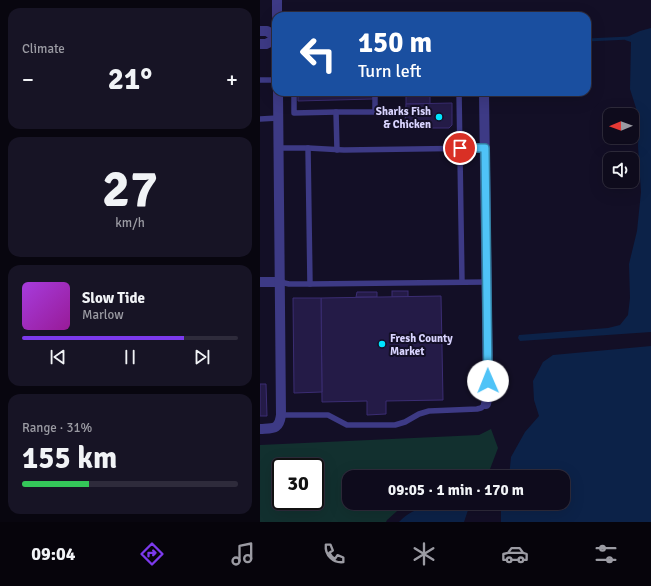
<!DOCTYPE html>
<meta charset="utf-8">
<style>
:root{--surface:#0e0b1c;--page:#171425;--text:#f1f3f6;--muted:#9b9ba3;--line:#2e2b3b;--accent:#7c3aed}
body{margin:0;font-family:Signika,sans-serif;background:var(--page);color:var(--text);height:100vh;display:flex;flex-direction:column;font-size:15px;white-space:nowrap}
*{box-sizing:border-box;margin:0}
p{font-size:13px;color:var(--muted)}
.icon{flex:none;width:22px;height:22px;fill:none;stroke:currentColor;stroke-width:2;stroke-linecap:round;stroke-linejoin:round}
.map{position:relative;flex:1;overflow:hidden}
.side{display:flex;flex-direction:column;gap:8px;padding:8px;background:#08060f;width:260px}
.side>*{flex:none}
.hud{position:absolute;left:12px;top:12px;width:319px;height:84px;border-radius:12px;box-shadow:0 4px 16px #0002,0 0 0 1px var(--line);background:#1a4fa0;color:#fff;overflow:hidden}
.needle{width:26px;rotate:269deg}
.buttons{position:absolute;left:343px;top:108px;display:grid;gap:8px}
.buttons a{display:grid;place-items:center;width:36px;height:36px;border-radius:8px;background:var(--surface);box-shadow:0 4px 16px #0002,0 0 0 1px var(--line);font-size:20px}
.speed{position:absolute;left:12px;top:458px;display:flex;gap:8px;font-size:20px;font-weight:700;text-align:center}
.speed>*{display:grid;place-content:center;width:52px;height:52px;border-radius:50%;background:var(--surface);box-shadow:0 4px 16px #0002,0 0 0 1px var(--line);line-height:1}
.speed .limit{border:2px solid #111;border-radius:6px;background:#fff;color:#111}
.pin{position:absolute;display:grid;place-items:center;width:34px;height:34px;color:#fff;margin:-17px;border:2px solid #fff;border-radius:50%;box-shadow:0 1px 4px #0007}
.me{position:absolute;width:44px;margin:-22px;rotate:359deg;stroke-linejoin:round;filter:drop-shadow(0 0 3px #0008)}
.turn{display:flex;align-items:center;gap:14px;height:84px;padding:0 20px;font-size:18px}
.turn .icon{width:52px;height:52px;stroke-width:2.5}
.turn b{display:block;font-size:28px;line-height:34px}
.big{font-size:30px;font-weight:800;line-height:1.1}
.side .widget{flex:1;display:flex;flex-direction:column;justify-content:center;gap:6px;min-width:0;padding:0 14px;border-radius:12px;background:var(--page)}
.side .dial{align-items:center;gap:0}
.dial b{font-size:52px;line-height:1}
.song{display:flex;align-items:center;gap:12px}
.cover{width:48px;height:48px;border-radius:6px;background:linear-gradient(135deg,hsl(280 70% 55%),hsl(300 70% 35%))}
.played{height:4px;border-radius:2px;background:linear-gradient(90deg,var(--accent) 75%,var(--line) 75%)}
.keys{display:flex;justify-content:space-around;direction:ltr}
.heat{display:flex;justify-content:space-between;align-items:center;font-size:22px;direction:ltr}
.charge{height:6px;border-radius:3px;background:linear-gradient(90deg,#34c759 31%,var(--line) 0)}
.trip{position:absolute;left:82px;top:470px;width:228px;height:40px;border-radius:12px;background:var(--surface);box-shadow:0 4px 16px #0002,0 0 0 1px var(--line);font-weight:800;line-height:40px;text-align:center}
.dock{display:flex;height:64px;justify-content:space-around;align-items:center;background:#06040b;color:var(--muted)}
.dock .icon{width:28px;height:28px}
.dock .current{color:var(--accent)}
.dock b{font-size:18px;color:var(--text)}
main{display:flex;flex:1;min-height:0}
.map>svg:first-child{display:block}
.green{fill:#12302f;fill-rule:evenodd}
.water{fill:#0c2248}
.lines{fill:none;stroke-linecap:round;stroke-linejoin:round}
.stream{stroke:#0c2248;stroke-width:3}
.building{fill:#241b47;stroke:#3b2d73}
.lane{stroke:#3d3a85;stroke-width:5.5}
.street{stroke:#3d3a85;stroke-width:10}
.route-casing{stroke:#337fa1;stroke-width:10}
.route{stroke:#4fc3f7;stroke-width:7}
.poi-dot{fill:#00e5ff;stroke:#130f26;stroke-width:1.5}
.labels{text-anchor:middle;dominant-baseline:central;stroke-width:4;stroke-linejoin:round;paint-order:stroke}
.poi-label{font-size:11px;font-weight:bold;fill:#d9d4ff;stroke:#130f26;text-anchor:end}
</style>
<main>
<section class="side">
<div class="widget"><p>Climate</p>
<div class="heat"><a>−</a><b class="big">21°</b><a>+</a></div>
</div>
<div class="widget dial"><b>27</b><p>km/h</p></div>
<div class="widget">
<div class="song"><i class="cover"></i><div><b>Slow Tide</b><p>Marlow</p></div></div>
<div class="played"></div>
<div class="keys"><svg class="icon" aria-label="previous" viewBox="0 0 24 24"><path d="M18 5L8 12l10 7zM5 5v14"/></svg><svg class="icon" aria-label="pause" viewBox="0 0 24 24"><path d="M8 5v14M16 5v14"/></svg><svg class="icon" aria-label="next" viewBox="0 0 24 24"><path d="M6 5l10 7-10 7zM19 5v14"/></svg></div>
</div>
<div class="widget"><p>Range · 31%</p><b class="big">155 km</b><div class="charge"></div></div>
</section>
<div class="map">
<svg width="391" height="522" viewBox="0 0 391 522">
<rect width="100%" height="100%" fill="#130f26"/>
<path class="green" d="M231,429L238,448L227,477H89V503H146L127,520L126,522H0V445L219,435ZM21,467H55V501H21Z"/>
<g class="water">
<polygon points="391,28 391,332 260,341 258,338 259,335 348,328 360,325 368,315 370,298 369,264 377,231 381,192 378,146 379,126 376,108 370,89 371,42 365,40 365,38 380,31"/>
<polygon points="391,346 391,522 241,522 241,503 303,503 303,477 249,477 251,457 265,432 279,416 274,400 273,381 283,362 293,355"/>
<path d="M188,503H196L208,510L204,522H139C154,507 163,507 182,511Z"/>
</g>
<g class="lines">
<polyline class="stream" points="327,40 369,38"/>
</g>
<g class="building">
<polygon points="38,92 113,92 113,99 38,101"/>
<rect x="146" y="92" width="24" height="12"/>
<polygon points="192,103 192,125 189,128 149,128 145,124 146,104"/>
<rect x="132" y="291" width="16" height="6"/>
<polygon points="97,292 117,292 117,297 96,297"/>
<polygon points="181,296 183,400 126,401 126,414 107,415 107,401 62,402 61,298"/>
<polygon points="33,298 61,298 62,392 34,393"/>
<polygon points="0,384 6,384 7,416 0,416"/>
</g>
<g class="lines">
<g class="lane">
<polyline points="0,80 16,80"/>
<polyline points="34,92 34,113 76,112"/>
<polyline points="199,92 202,282"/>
<polyline points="0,119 18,118"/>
<polyline points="19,148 48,148 84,150 225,148"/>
<polyline points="48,148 50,284"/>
<polyline points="77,150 76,112 115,112 115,92"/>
<polyline points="20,282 29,284 50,284 227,282"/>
<polyline points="21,415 68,415 87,425 135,425 145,422 159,414 169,411 217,409 221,408 226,404"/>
</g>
<g class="street">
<polyline points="17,0 17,16"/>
<polyline points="0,31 7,31 16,37"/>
<polyline points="0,44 6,44 16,39"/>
<polyline points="224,92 228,395 226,404"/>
<polyline points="0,282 20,282"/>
<path d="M0,429C13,428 19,430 21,415L18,92"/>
</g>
</g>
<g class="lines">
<g class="route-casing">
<polyline id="route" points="200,148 225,148 228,381"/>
</g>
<use href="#route" class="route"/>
</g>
<g class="poi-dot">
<circle cx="179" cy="117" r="4"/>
<circle cx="122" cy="344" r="4"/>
</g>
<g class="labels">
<g class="poi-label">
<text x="171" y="111">Sharks Fish<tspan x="171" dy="13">&amp; Chicken</tspan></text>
<text x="130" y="338" text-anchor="start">Fresh County<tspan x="130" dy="13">Market</tspan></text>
</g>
</g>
</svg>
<div class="buttons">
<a><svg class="needle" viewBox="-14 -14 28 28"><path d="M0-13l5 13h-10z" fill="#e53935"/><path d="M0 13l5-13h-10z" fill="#9b9ba3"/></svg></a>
<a><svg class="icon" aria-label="sound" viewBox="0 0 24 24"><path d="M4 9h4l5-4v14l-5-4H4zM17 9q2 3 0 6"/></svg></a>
</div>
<div class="speed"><div class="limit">30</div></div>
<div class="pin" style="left:200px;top:148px;background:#d93025"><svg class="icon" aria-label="arrive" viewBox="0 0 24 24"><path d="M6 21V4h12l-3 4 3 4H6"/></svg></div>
<svg class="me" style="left:228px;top:381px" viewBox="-20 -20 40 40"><circle r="19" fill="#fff"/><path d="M0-13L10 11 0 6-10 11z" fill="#4fc3f7"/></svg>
<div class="trip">09:05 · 1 min · 170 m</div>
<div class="hud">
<div class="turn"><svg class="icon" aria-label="left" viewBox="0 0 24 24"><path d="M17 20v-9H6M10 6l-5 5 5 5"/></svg><div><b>150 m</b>Turn left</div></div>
</div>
</div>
</main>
<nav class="dock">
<b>09:04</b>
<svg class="icon current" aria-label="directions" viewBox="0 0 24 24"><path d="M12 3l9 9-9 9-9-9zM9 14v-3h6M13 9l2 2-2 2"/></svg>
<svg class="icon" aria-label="music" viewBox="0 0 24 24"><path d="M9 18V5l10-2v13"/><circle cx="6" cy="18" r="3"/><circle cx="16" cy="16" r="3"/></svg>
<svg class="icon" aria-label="phone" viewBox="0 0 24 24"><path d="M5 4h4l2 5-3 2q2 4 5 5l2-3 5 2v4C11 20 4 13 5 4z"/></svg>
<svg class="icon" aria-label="climate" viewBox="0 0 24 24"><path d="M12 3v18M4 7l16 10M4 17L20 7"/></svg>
<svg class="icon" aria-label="car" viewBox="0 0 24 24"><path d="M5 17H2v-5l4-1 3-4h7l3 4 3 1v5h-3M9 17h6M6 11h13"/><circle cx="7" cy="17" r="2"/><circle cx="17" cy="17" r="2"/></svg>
<svg class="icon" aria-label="filters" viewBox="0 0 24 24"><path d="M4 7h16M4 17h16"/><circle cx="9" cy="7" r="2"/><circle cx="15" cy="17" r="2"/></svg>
</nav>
